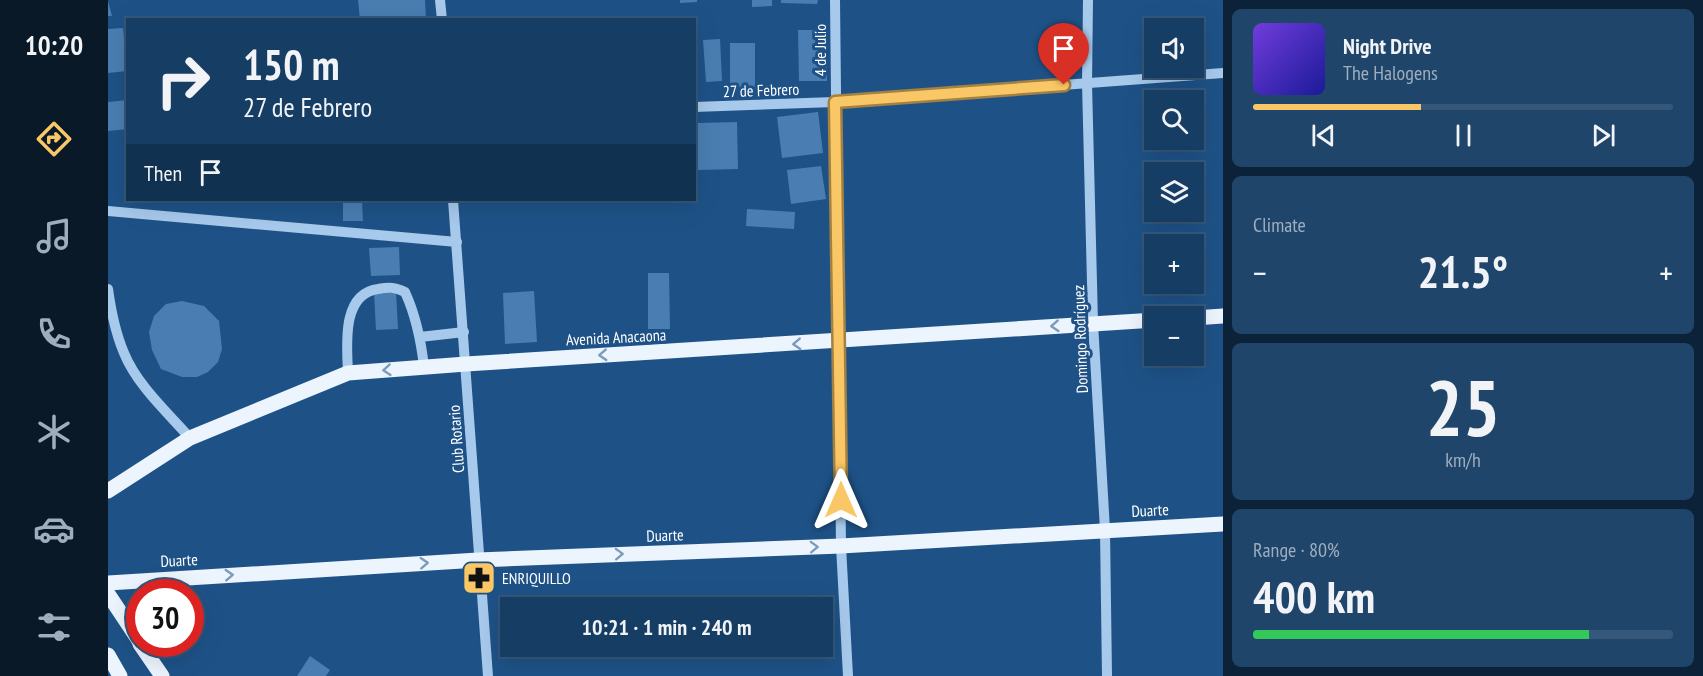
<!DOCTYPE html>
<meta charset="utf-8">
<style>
:root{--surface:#163e65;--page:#1f456b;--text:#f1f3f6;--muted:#9eaebf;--line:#355779;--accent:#fac766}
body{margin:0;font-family:"PT Sans Narrow",sans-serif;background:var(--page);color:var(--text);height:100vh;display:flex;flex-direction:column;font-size:22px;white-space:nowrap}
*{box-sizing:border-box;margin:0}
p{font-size:20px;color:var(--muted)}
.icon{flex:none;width:33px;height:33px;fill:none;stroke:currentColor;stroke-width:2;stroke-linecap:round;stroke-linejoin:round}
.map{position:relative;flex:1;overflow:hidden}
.panel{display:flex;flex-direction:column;gap:9px;padding:9px;background:#0c2238;width:480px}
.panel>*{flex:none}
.top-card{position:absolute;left:18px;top:18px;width:570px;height:183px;border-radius:0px;box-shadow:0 6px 24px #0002,0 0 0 2px var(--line);background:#163e65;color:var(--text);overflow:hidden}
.tools{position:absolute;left:1036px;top:18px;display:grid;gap:12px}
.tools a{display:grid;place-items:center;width:60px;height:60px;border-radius:0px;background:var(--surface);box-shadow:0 6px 24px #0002,0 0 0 2px var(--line);font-size:30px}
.speed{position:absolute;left:18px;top:579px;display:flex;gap:12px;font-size:30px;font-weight:700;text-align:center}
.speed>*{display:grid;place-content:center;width:78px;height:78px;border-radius:50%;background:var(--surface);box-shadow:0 6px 24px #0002,0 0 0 2px var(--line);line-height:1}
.speed .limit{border:9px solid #d22;background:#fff;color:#111}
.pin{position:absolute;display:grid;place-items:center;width:51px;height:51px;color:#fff;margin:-62px -26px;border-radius:50% 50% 50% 0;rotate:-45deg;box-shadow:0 0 6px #0007}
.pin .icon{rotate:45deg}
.me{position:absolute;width:66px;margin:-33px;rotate:0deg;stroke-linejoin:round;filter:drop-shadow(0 0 4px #0008)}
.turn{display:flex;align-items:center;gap:21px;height:126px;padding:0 18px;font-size:27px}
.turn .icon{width:78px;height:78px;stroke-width:2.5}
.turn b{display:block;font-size:42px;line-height:51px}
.then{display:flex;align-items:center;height:57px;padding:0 18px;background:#0003;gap:12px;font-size:22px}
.big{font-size:45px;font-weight:700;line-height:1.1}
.panel .tile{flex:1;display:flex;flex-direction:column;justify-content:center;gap:9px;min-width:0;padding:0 21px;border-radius:9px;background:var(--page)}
.panel .dial{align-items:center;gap:0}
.dial b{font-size:78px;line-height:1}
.song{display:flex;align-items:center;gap:18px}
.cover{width:72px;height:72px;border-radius:9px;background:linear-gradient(135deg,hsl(260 70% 55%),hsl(240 70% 35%))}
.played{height:6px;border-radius:3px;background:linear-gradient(90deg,var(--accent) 40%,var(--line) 40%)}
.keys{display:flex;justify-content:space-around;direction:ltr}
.heat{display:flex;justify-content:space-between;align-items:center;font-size:33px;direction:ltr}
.charge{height:9px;border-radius:4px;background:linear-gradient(90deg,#34c759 80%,var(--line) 0)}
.trip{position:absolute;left:392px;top:597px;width:333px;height:60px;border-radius:0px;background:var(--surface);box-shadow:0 6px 24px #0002,0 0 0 2px var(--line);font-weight:700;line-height:60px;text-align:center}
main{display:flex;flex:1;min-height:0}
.tab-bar{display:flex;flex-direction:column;width:108px;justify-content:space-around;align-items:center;background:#091928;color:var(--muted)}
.tab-bar .icon{width:42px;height:42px}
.tab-bar .current{color:var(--accent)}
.tab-bar b{font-size:27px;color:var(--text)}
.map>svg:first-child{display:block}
.building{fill:#4a7eb2}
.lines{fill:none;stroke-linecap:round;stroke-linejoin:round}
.minor{stroke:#a7c9eb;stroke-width:10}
.major{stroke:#ecf4fe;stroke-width:15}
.oneway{stroke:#7b9bbd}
.route-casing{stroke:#a28142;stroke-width:15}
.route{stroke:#fac766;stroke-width:10}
.labels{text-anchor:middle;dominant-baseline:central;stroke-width:6;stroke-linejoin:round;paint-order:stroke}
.street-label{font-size:16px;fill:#fff;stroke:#1e5287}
.poi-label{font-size:16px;fill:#fff;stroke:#1e5287;text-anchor:start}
</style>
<main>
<nav class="tab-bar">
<b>10:20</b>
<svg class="icon current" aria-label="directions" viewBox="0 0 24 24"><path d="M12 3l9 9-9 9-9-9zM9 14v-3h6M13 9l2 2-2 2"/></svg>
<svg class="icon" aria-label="music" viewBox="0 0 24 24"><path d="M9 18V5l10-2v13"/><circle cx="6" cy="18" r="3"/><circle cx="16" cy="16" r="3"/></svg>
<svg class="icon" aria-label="phone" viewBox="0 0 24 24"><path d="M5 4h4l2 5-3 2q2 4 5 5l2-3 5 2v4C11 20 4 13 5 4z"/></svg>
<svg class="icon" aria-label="climate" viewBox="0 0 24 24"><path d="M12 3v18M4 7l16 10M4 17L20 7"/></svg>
<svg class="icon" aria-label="car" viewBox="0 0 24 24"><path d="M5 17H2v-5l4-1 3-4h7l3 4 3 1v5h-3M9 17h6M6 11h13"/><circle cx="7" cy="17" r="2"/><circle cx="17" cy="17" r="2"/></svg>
<svg class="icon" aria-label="filters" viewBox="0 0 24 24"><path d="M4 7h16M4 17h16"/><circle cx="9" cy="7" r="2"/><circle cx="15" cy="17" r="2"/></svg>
</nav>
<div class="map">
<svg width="1115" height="676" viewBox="0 0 1115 676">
<rect width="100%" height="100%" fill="#1e5287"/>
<g class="building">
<polygon points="250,0 317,0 318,20 252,20"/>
<polygon points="572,0 589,0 589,2 572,3"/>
<polygon points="644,0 664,0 664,6 644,7"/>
<polygon points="673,0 710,0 709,4 673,3"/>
<polygon points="0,1 4,16 0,16"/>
<polygon points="15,28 19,71 0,73 0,29"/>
<polygon points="690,30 719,30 719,81 691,81"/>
<polygon points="612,39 614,81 598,82 595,40"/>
<rect x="622" y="43" width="25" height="44"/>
<polygon points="20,100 20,129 0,131 0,102"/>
<polygon points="710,112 715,153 674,158 669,117"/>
<polygon points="629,122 630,169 590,170 589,123"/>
<polygon points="713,166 718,199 683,204 679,170"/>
<polygon points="235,200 254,200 255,221 235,221"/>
<polygon points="639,209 687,212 686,229 638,226"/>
<polygon points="291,247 292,275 263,276 261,248"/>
<polygon points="540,273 561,273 562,329 540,329"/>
<polygon points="426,291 429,342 397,344 395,293"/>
<polygon points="288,292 290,329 268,330 266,293"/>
<polygon points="74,301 96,306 111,321 114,349 110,362 100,372 89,377 74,377 53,369 44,350 41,332 46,316 58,304"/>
<polygon points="202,656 222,670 218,676 189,676"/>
</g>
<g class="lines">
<g class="minor">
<polyline points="332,0 334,20"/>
<polyline points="727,0 733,546 740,676"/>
<polyline points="980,0 979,83 985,323 997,530 999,676"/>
<polyline points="586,107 727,102 1115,73"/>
<polyline points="345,200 380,676"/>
<polyline points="0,211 349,242"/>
<path d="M0,289C3,311 7,332 16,353C29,385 59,412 82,438"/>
<polyline points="312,337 356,332"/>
<path d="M240,373C239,346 233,294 270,289C281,287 287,287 297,292C308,316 313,340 316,367"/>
</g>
<g class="major">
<polyline points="1086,318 1115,316"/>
<polyline points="0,491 82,438 240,373 358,364 1047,320"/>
<polyline points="0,583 370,560 733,546 1115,524"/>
<polyline points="0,594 32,642"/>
<polyline points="32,644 54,676"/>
<polyline points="0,655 12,676"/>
</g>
</g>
<defs><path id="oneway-chevron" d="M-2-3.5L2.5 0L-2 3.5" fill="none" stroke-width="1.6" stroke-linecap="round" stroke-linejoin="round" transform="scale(1.5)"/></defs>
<g class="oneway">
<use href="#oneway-chevron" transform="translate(947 326) rotate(176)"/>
<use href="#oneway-chevron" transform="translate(689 344) rotate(177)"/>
<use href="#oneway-chevron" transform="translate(495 355) rotate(177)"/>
<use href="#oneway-chevron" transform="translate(279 370) rotate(175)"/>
<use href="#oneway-chevron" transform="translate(706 547) rotate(-2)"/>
<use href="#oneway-chevron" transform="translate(511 554) rotate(-2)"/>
<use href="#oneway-chevron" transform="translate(316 563) rotate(-3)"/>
<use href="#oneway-chevron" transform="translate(121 575) rotate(-3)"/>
</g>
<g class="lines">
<g class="route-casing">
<polyline id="route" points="733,500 727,102 956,85"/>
</g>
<use href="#route" class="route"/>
</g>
<defs>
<g id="pharmacy-square" transform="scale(1.725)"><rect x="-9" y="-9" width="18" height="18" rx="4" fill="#fac766" stroke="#1e5287"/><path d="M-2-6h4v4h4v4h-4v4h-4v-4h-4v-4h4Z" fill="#111"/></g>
</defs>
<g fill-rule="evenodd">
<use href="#pharmacy-square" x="371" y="578"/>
</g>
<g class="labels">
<g class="street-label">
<text transform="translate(712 50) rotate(-90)">4 de Julio</text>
<text transform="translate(653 90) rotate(-2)">27 de Febrero</text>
<text transform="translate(508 337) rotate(-3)">Avenida Anacaona</text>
<text transform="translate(972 339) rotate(-92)">Domingo Rodríguez</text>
<text transform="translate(348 439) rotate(-94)">Club Rotario</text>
<text transform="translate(1042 510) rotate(-3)">Duarte</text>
<text transform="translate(557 535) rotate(-2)">Duarte</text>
<text transform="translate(71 560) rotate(-3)">Duarte</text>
</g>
<g class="poi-label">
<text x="394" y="578">ENRIQUILLO</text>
</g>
</g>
</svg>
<div class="tools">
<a><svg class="icon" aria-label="sound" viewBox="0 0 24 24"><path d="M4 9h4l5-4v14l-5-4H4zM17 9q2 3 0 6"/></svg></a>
<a><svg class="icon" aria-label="search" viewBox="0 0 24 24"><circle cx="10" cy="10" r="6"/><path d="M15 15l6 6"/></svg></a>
<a><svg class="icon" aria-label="layers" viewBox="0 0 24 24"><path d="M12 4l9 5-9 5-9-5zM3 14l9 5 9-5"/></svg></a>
<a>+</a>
<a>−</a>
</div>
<div class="speed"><div class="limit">30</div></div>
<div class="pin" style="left:956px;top:85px;background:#d93025"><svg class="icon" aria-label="arrive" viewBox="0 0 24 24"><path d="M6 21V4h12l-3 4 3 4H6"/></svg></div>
<svg class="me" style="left:733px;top:500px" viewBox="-20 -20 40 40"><path d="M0-17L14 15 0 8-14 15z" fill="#fac766" stroke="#fff" stroke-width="4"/></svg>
<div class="trip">10:21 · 1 min · 240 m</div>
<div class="top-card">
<div class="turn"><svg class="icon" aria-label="right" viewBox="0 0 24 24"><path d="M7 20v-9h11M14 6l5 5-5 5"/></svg><div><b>150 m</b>27 de Febrero</div></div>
<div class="then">Then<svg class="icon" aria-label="arrive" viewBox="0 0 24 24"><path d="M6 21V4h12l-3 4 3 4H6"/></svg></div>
</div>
</div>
<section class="panel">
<div class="tile">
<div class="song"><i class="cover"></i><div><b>Night Drive</b><p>The Halogens</p></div></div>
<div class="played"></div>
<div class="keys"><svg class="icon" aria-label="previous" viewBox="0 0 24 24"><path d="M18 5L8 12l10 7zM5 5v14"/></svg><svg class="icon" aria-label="pause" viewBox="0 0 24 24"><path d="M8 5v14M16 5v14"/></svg><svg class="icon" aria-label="next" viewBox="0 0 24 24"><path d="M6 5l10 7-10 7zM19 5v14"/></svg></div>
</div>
<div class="tile"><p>Climate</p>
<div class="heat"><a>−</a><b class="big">21.5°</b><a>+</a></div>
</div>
<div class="tile dial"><b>25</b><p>km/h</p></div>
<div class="tile"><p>Range · 80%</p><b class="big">400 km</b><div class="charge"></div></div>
</section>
</main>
